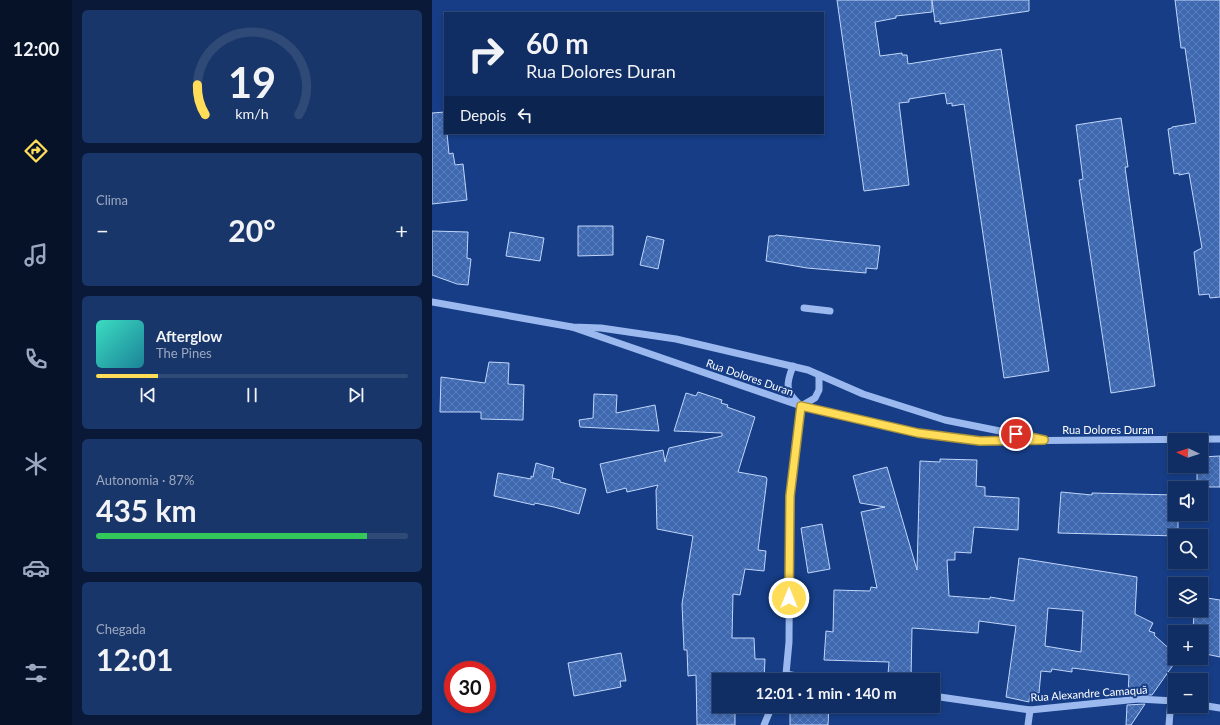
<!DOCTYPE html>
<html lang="pt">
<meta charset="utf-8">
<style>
:root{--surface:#102e64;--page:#19366a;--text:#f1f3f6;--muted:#9ca8bf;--line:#304a78;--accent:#ffdd58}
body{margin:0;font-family:Lato,sans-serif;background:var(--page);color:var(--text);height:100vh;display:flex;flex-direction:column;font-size:15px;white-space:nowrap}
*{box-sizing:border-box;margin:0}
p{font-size:13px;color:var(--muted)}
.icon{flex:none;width:22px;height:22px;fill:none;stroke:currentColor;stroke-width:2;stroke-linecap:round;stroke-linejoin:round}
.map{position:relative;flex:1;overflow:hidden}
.details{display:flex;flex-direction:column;gap:10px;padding:10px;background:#091937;width:360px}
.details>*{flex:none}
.guide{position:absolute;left:12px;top:12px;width:380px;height:122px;border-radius:0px;box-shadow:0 2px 6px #0003,0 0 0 1px var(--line);background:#102e64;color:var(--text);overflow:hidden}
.needle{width:26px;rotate:274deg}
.tools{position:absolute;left:736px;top:433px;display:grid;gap:8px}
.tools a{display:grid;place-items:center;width:40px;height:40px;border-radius:0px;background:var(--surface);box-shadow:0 2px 6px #0003,0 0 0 1px var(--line);font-size:20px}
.speed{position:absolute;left:12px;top:661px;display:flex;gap:8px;font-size:20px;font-weight:700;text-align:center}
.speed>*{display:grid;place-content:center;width:52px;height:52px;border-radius:50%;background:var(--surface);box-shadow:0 2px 6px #0003,0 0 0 1px var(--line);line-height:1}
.speed .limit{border:6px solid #d22;background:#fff;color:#111}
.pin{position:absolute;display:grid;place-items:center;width:34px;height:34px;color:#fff;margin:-17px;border:2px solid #fff;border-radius:50%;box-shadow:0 1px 4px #0007}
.me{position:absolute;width:44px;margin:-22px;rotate:0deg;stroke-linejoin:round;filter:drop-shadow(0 0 3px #0008)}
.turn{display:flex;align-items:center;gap:14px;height:84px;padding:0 16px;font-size:18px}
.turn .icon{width:52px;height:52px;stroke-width:2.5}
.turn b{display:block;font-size:28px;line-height:34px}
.then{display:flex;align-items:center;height:38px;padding:0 16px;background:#0003;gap:8px;font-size:15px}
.big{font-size:30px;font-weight:700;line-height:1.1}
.details .tile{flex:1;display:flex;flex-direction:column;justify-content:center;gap:6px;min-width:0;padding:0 14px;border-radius:6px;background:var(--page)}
.details .dial{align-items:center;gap:0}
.dial svg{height:104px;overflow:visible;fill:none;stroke:var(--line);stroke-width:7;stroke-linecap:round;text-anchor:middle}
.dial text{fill:var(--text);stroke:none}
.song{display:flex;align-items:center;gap:12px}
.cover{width:48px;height:48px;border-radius:6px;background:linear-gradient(135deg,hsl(170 70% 55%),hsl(190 70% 35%))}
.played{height:4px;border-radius:2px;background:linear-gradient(90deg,var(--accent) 20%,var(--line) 20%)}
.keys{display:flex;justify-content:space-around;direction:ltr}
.heat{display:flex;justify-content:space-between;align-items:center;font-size:22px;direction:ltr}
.charge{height:6px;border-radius:3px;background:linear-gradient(90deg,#34c759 87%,var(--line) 0)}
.trip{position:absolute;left:280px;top:673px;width:228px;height:40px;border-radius:0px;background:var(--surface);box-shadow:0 2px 6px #0003,0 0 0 1px var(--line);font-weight:700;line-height:40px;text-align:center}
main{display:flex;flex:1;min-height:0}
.tabs{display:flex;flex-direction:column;width:72px;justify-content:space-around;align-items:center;background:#061228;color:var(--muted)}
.tabs .icon{width:28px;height:28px}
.tabs .current{color:var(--accent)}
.tabs b{font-size:18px;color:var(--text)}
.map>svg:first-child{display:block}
.building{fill:url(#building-cross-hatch);stroke:#c0d6fa;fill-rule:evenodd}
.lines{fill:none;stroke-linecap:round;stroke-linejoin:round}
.minor{stroke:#9bb9ee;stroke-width:7}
.route-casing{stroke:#a69039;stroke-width:10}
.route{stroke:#ffdd58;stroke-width:7}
.labels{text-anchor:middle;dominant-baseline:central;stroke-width:4;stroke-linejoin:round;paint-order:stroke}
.street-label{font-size:11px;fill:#fff;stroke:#163d86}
</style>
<main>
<nav class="tabs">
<b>12:00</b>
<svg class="icon current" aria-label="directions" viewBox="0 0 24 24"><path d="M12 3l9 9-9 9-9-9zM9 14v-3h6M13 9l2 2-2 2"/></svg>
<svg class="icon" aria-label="music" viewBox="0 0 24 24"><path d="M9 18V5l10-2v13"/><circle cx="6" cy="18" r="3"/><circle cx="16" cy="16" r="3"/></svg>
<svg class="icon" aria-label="phone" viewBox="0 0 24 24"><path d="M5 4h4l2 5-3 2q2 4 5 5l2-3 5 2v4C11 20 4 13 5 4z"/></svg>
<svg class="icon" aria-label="climate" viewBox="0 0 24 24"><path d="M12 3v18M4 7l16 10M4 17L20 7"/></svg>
<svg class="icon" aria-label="car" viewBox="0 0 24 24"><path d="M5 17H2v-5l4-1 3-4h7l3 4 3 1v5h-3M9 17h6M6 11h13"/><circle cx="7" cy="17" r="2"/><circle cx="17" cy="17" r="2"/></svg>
<svg class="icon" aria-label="filters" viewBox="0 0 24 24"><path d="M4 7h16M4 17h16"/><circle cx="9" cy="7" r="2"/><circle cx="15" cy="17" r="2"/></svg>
</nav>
<section class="details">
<div class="tile dial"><svg viewBox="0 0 100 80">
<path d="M14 69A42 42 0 1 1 86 69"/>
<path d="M14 69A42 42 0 0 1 8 46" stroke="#ffdd58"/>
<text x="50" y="56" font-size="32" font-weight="700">19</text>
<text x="50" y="72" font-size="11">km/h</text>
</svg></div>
<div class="tile"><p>Clima</p>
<div class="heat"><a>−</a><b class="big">20°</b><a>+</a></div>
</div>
<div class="tile">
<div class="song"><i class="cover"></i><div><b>Afterglow</b><p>The Pines</p></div></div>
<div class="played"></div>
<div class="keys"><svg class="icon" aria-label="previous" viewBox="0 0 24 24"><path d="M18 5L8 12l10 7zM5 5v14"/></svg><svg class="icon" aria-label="pause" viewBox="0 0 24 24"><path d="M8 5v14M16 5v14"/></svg><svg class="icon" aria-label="next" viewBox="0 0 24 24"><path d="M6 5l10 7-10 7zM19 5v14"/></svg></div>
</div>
<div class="tile"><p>Autonomia · 87%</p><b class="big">435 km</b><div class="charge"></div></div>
<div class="tile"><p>Chegada</p><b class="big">12:01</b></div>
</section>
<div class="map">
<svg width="788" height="725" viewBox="0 0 788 725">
<defs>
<pattern id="building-cross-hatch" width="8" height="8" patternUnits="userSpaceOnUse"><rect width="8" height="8" fill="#3e68b0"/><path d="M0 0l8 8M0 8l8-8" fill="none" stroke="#5b7fbc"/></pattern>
</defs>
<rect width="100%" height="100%" fill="#163d86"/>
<g class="building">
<polygon points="405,0 500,0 500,12 464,16 464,18 443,22 448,56 470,53 470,55 475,55 476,64 569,49 617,371 572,378 532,104 520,106 520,103 515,104 513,93 477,99 477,102 467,103 477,185 432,191"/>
<polygon points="500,0 597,0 597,11 508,24 508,21 503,22"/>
<polygon points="743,0 788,0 788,297 778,298 777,294 767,295 762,252 770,248 757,173 747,175 747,173 742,174 736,129 740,128 740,127 764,123 753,48 749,48"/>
<polygon points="13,112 13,133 15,133 17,154 21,153 23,165 31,164 35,200 0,204 0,113"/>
<polygon points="689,118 696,167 693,167 723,386 679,393 647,180 651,179 644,125"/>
<polygon points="146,226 181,226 181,255 146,256"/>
<polygon points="0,231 36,232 35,258 39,259 36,285 25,284 0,275"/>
<polygon points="78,232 112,238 108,261 74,256"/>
<polygon points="344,235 448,246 445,269 434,268 434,273 375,268 334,261 337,236 343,236"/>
<polygon points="215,236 232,240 226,269 208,265"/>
<polygon points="57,362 77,363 76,384 92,385 91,420 49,419 49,412 8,412 9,377 53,383"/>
<polygon points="266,392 290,400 289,403 296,405 295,407 323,417 306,472 334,477 335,479 326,550 334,551 332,571 313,569 308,595 301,594 300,638 322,638 323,659 333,659 332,680 287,680 287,706 332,706 332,710 303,711 303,725 265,725 264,675 256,676 255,650 252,650 250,604 261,536 225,529 224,490 226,485 195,492 194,488 175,493 168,464 231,450 233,462 237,448 290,436 290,433 242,431 254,393 264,396"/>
<polygon points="162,394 185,395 184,413 223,405 227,431 148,427 147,420 161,418"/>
<polygon points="788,456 788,487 765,487 765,466 769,466 769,457"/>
<path d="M508,459L545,460L544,486L553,487V496L587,498L586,530L542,527L539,553L523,552V560H515L517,596L558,599V597L582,601L587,558L705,577L703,614L721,623L717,631L723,633L722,635L743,654V658H746L720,695H696L697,675L640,668V672L620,669L619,672L609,671L607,693L598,692L597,702L574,697L584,626L547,621L546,633L480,628L479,678L456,674L457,662L392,660L394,631L401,632L402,590L438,591L439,587L445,588L429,512L453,507L428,503L421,476L455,467L485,570L488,461L508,462ZM616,608L651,611L649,652L613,646Z"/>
<polygon points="104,463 122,468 120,478 128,480 128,482 154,489 147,514 122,507 103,503 102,505 62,496 66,473 99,479 99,476 101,477"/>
<polygon points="629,492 660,495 660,493 743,495 743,514 746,514 746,536 626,533"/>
<polygon points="390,524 398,569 376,573 369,528"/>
<polygon points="769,597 788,600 788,657 769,653 769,632 761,632 762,611 769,612"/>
<polygon points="189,653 194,681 188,681 189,687 142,696 136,663"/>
<polygon points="713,704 699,725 694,725 695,705"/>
<polygon points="358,706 397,706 396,725 358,725"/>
</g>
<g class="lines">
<g class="minor">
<polyline points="0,302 140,327 169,328 244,339 376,370 431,394 513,420 598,437"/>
<polyline points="372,308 398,311"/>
<polyline points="140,327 369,406 486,433 548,441 788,439"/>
<path d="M361,366C354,384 353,391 367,404"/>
<polyline points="369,406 383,398 387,390 387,375"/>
<polyline points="354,674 386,680"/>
<polyline points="351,680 354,674 357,642 358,497 369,406"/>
<polyline points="501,696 598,710 706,699 743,701"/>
<polyline points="769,705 788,708"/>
<polyline points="332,725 340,706"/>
<polyline points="596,725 598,710"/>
<polyline points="737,725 739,700"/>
</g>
</g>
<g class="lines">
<g class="route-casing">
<polyline id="route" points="357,598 358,496 369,406 486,433 548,441 612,440 584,434"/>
</g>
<use href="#route" class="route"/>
</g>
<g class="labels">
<g class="street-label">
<text transform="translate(318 377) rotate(19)">Rua Dolores Duran</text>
<text x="676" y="429">Rua Dolores Duran</text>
<text transform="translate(657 693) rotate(-4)">Rua Alexandre Camaquã</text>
</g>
</g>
</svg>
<div class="tools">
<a><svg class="needle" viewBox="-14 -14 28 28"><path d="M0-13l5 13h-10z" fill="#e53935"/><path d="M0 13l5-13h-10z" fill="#9ca8bf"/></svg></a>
<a><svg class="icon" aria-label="sound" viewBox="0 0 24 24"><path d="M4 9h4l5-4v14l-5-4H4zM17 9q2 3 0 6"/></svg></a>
<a><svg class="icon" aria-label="search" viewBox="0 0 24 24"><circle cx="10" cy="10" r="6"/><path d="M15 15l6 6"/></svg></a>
<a><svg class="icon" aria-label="layers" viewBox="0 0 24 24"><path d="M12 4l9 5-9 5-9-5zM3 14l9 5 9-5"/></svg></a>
<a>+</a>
<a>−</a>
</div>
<div class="speed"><div class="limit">30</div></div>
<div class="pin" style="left:584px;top:434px;background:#d93025"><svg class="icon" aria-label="arrive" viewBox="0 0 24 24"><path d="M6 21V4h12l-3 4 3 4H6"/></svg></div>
<svg class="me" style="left:357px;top:598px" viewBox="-20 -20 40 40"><circle r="17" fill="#ffdd58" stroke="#fff" stroke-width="3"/><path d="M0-11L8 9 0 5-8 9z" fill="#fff"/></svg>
<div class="trip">12:01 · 1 min · 140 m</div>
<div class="guide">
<div class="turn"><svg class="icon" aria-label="right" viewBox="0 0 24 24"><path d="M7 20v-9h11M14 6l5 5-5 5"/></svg><div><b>60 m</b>Rua Dolores Duran</div></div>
<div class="then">Depois<svg class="icon" aria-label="left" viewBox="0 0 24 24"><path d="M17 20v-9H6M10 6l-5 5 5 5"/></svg></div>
</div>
</div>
</main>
